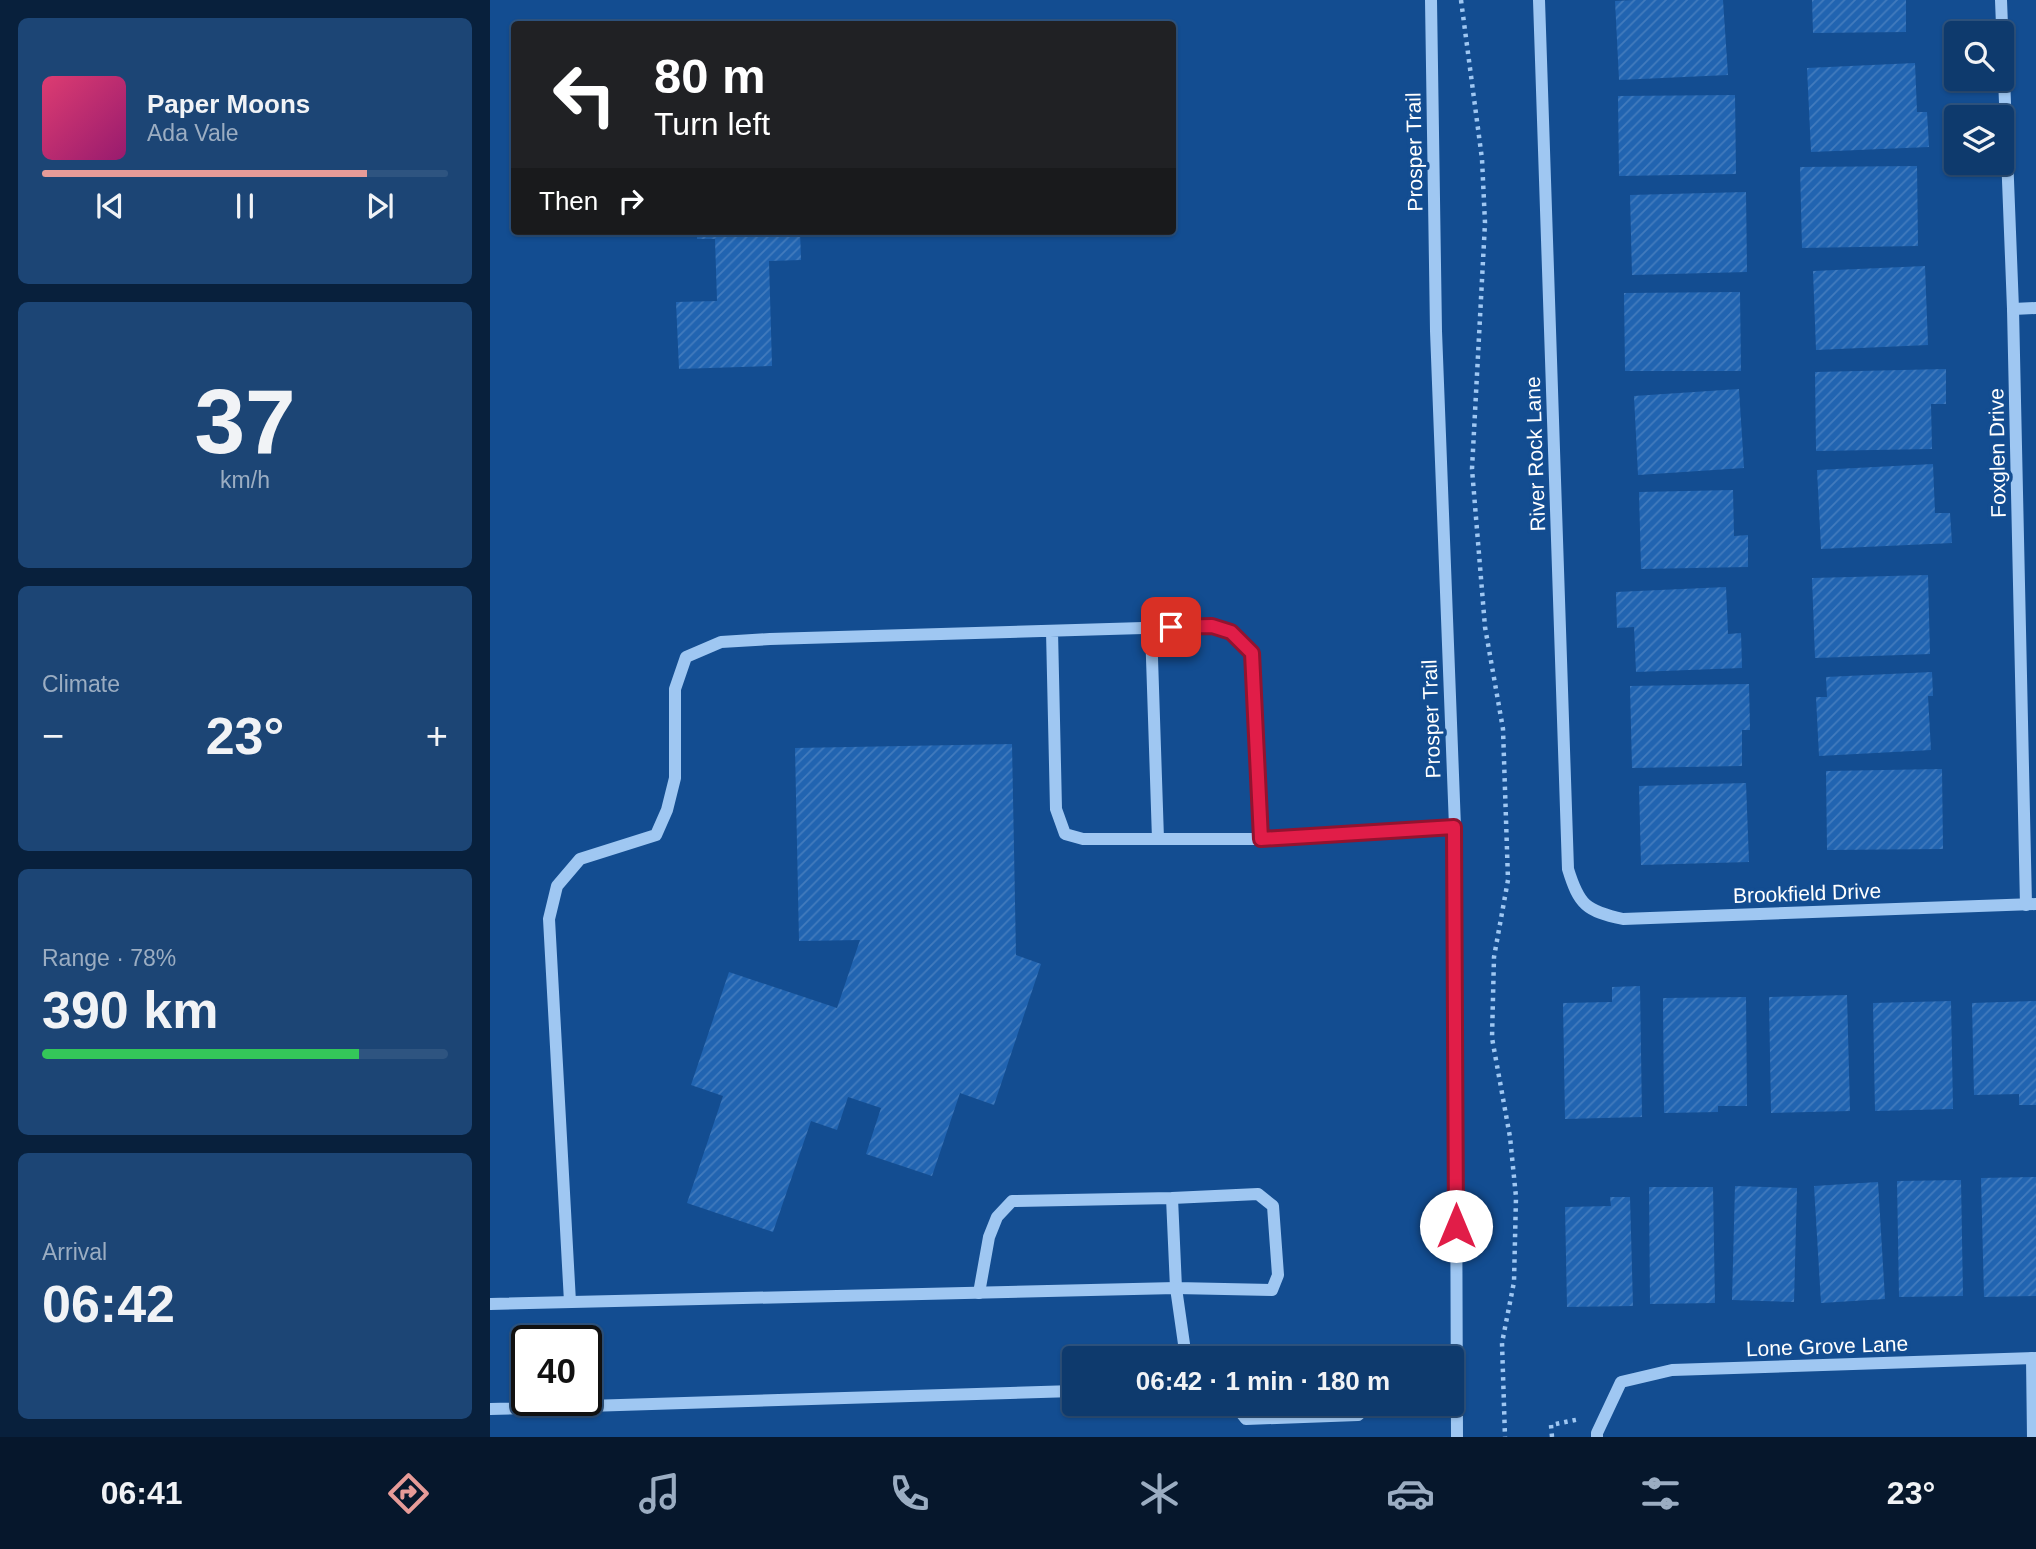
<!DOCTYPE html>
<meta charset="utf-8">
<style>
:root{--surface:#0e3a6d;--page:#1c4575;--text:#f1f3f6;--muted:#9badc2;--line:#2e5480;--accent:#e69b98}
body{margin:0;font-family:Arial,sans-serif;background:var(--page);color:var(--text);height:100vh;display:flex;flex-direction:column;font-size:26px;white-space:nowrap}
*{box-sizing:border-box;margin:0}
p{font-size:23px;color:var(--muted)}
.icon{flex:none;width:38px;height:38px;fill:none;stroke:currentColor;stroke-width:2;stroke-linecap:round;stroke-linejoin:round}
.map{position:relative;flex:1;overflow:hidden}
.sheet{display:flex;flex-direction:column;gap:18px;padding:18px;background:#08203c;width:490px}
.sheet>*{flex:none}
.top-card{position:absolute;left:21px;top:21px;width:665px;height:214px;border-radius:7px;box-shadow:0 2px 5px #0004,0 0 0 2px var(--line);background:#202124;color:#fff;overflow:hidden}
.controls{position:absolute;left:1454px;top:21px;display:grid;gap:14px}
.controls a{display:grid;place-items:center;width:70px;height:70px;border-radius:7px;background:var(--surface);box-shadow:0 2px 5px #0004,0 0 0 2px var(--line);font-size:35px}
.speed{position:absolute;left:21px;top:1325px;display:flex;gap:14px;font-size:35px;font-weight:700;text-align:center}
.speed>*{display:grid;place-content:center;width:91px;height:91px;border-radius:50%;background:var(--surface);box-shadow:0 2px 5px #0004,0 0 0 2px var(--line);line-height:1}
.speed .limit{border:4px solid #111;border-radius:10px;background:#fff;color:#111}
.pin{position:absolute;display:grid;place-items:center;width:60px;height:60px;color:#fff;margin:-30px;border-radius:14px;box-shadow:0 4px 10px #0006}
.me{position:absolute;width:77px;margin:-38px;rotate:0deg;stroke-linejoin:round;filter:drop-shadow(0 0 5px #0008)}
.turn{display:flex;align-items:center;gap:24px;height:147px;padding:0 28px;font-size:32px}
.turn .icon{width:91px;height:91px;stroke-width:2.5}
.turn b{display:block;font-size:49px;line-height:60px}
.then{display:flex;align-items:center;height:66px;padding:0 28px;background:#0003;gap:14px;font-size:26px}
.big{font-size:52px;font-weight:600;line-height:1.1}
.sheet .card{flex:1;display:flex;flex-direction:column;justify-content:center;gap:10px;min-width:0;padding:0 24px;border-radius:10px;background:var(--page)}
.sheet .dial{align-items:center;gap:0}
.dial b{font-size:91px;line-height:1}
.song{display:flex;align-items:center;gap:21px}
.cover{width:84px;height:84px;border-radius:10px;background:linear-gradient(135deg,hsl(340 70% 55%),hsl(320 70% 35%))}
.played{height:7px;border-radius:4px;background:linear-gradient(90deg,var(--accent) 80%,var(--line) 80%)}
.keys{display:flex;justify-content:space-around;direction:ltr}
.heat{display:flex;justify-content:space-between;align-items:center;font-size:38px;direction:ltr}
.charge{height:10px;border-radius:5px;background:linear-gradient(90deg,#34c759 78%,var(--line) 0)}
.trip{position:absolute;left:572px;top:1346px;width:402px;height:70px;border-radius:7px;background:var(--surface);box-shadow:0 2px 5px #0004,0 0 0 2px var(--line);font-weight:600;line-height:70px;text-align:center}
.menu{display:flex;height:112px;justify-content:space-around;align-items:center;background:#06172c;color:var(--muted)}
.menu .icon{width:49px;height:49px}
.menu .on{color:var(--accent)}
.menu b{font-size:32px;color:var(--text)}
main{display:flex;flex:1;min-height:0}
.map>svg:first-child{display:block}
.building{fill:url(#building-hatch)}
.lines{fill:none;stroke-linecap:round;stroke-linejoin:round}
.path{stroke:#9fc7f2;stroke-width:4.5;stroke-dasharray:3.5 5;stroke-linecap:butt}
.minor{stroke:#9fc7f2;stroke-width:12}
.route-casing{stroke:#92132f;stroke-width:18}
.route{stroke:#e11d48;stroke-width:12}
.labels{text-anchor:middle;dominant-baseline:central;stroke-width:7;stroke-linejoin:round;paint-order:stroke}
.street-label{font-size:21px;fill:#fff;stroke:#134d91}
</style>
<main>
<section class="sheet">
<div class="card">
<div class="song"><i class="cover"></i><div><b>Paper Moons</b><p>Ada Vale</p></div></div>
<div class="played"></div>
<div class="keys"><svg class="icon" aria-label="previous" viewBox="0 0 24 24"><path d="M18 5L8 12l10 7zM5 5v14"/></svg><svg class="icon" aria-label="pause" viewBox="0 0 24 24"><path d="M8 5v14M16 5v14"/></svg><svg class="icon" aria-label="next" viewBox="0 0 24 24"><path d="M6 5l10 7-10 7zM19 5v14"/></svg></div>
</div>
<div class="card dial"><b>37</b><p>km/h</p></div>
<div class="card"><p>Climate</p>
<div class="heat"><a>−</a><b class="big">23°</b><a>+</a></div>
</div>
<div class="card"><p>Range · 78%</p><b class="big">390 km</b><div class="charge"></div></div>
<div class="card"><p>Arrival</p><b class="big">06:42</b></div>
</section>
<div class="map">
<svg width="1546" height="1437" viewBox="0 0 1546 1437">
<defs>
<pattern id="building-hatch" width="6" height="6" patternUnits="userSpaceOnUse" patternTransform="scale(1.75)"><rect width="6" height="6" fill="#2164b1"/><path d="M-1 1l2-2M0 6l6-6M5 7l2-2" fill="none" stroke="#427bbd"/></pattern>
</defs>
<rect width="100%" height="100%" fill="#134d91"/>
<g class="building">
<polygon points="1144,0 1233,0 1238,75 1129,80 1125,1"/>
<polygon points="1322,0 1416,0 1416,32 1323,33"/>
<polygon points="1425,63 1427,112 1437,112 1439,147 1321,152 1317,68"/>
<polygon points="1245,95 1246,174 1129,176 1128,96"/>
<polygon points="1427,166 1428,246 1312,248 1310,167"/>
<polygon points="1256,192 1257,272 1142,275 1140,195"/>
<polygon points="207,231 310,231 311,260 279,261 282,366 189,369 186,302 227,301 225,239 207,239"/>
<polygon points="1435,266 1438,345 1326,350 1323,271"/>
<polygon points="1250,292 1251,371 1135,371 1134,293"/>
<polygon points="1456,369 1456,404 1441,404 1442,449 1326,451 1325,372"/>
<polygon points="1249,389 1254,468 1148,475 1144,396"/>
<polygon points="1443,464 1445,513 1460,513 1462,543 1331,549 1327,470"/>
<polygon points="1243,490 1244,536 1258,535 1258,567 1151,569 1149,492"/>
<polygon points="1438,575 1440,654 1325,658 1322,578"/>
<polygon points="1236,587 1238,634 1251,633 1252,668 1146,672 1144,627 1127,628 1126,592"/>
<polygon points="1442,672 1443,696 1438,696 1441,750 1329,756 1326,697 1337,697 1336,677"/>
<polygon points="1259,684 1260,730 1252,730 1252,766 1142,768 1140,686"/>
<polygon points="522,744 526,955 551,964 504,1105 470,1093 442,1176 376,1154 391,1108 358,1097 347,1130 321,1121 283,1232 197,1203 233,1096 201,1085 239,972 347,1008 370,940 309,941 305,748"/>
<polygon points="1452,769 1453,849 1337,850 1336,771"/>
<polygon points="1256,783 1259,862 1151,865 1149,786"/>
<polygon points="1150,986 1152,1117 1075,1119 1073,1003 1122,1002 1122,987"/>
<polygon points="1357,995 1360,1111 1281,1113 1279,997"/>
<polygon points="1256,997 1257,1106 1228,1106 1228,1112 1174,1113 1173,998"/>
<polygon points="1461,1001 1463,1109 1385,1111 1383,1003"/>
<polygon points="1546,1001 1546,1105 1529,1105 1529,1094 1484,1095 1482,1003"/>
<polygon points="1546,1177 1546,1296 1494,1297 1491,1178"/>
<polygon points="1471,1180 1473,1296 1409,1297 1407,1181"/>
<polygon points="1388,1182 1395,1299 1331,1303 1324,1186"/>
<polygon points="1245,1186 1307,1188 1304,1302 1242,1300"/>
<polygon points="1159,1187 1223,1187 1225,1303 1160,1304"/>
<polygon points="1120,1197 1140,1197 1143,1306 1077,1307 1075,1207 1121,1206"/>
</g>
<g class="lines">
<g class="path">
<polyline points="971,0 992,159 995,223 982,469 995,627 1013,729 1018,880 1004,957 1002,1038 1020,1137 1026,1197 1024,1282 1012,1343 1015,1437"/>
<polyline points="1062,1437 1061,1425 1090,1419"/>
</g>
<g class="minor">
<polyline points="941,0 946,331 965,827 967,1437"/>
<path d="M1049,0L1078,869C1089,905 1096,911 1133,919L1546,904"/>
<polyline points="1511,0 1523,309 1536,905"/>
<polyline points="1523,309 1546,308"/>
<polyline points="661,628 668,839"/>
<polyline points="771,839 965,827"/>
<polyline points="489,1293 499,1237 507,1217 522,1201 682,1198 686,1288 782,1290 788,1275 783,1206 768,1194 682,1198"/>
<polyline points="80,1302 59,919 67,886 90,859 166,835 177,810 185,778 185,689 196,657 231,642 280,639 721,626 742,632 762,653 771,839 593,839 575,834 566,809 562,631"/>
<polyline points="0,1304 686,1288 696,1358"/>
<polyline points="1542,1358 1543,1437"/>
<polyline points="744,1404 756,1419 868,1415 880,1404"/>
<polyline points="0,1409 584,1391"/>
<polyline points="1107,1437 1107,1433 1131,1382 1182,1370 1546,1358"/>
</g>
</g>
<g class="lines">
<g class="route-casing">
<polyline id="route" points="681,627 722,626 741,632 762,653 771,839 964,827 966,1226"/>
</g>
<use href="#route" class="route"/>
</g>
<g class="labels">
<g class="street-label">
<text transform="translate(924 152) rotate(-91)">Prosper Trail</text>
<text transform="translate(1507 453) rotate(-91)">Foxglen Drive</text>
<text transform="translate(1045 454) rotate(-92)">River Rock Lane</text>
<text transform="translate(941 719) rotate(-92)">Prosper Trail</text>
<text transform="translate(1317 893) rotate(-2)">Brookfield Drive</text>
<text transform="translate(1337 1346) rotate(-2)">Lone Grove Lane</text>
</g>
</g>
</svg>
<div class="controls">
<a><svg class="icon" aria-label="search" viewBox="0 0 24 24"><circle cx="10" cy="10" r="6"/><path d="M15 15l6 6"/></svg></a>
<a><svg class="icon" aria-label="layers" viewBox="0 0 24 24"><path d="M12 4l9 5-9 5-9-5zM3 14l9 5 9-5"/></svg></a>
</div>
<div class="speed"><div class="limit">40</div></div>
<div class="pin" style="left:681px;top:627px;background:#d93025"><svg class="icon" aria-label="arrive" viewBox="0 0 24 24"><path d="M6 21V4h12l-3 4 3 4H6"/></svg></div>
<svg class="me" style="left:966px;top:1226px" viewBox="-20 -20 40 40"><circle r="19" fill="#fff"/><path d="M0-13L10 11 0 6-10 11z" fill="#e11d48"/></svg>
<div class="trip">06:42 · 1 min · 180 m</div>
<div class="top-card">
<div class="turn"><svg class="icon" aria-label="left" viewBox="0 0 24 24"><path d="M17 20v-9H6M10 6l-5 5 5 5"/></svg><div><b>80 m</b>Turn left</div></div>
<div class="then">Then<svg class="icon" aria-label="right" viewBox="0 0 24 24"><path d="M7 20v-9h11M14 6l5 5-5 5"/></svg></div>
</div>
</div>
</main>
<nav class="menu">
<b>06:41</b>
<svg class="icon on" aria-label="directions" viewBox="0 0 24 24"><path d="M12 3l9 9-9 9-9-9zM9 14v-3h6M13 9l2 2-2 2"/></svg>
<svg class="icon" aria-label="music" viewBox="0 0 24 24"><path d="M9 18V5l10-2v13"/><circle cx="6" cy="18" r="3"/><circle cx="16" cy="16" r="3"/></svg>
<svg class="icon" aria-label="phone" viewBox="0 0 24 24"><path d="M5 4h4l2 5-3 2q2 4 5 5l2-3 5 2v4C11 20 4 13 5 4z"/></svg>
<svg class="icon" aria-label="climate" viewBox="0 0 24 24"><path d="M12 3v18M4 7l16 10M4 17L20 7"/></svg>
<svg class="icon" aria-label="car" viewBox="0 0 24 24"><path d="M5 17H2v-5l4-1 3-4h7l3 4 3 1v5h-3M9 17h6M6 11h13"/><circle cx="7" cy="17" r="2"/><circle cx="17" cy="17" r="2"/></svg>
<svg class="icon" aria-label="filters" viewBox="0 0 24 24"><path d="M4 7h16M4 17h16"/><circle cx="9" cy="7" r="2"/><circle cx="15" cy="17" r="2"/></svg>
<b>23°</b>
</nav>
